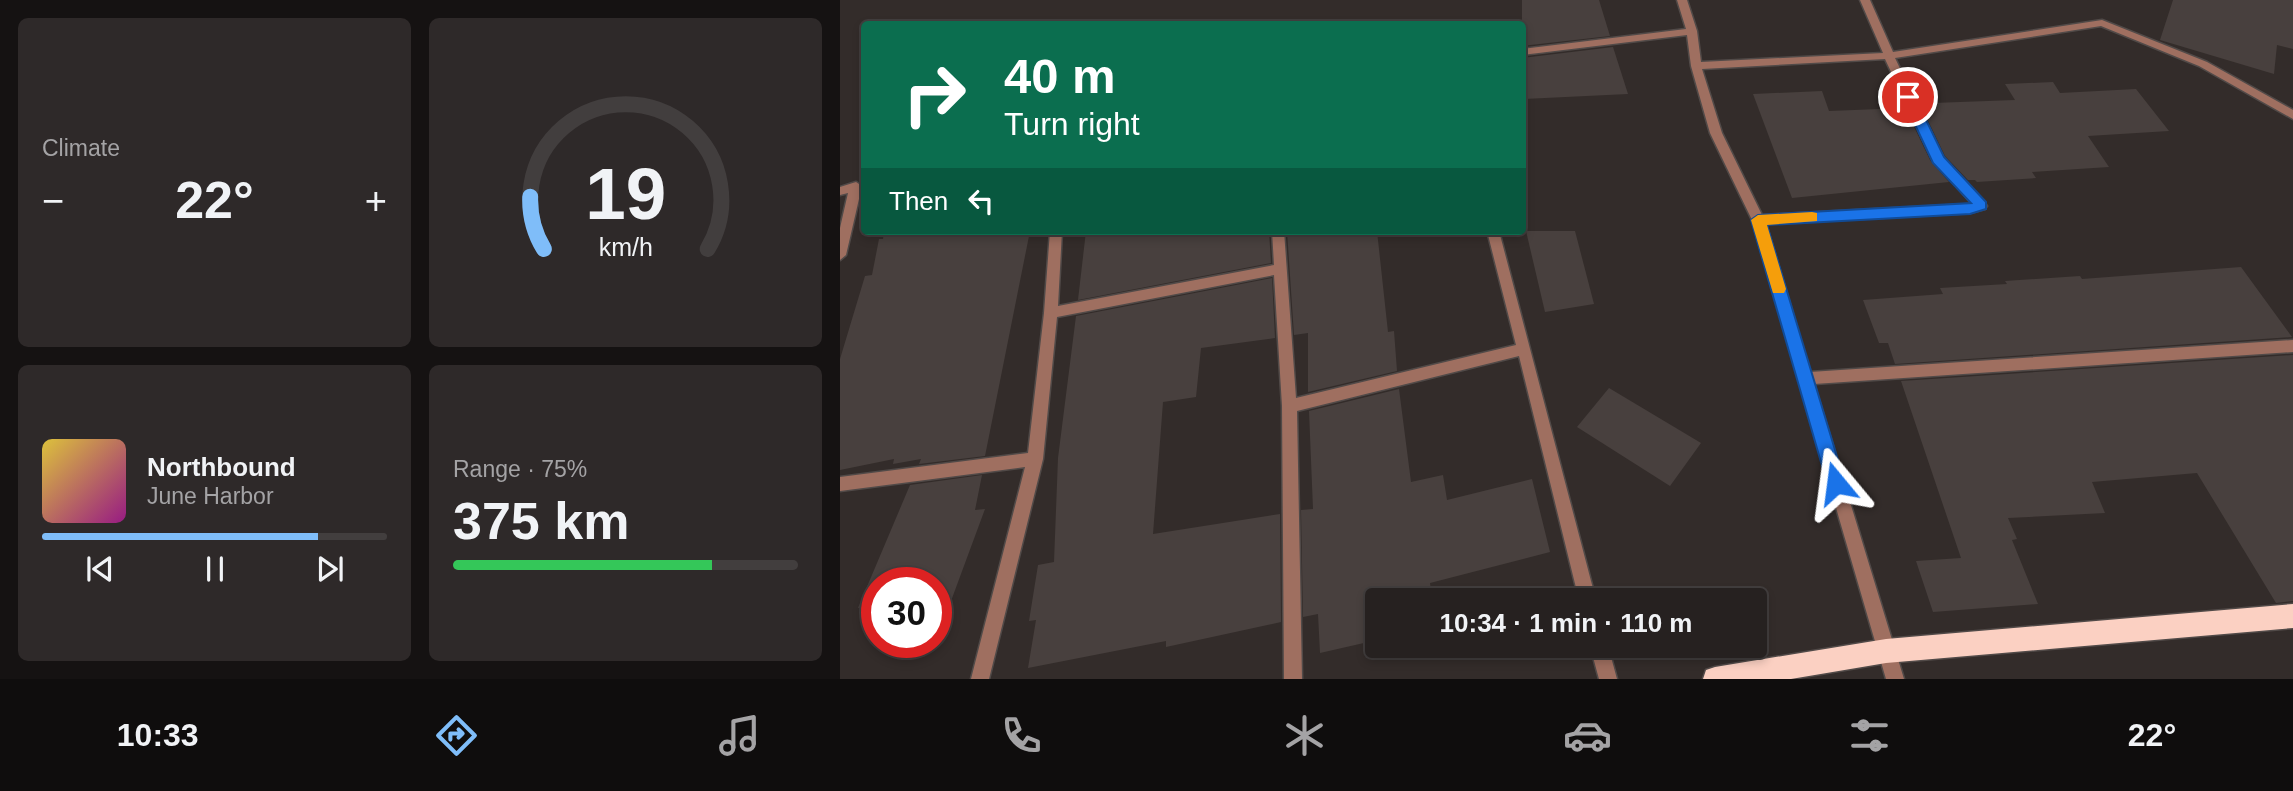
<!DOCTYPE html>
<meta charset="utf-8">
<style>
:root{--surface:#262120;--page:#2e2929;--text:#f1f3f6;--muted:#a4a3a5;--line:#423e3e;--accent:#7fbdf9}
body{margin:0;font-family:Helvetica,sans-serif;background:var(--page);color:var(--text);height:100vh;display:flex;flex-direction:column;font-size:26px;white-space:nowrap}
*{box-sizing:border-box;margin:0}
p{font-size:23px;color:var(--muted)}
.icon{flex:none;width:38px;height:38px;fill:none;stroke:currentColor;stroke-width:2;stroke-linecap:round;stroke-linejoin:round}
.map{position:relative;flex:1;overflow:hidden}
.drawer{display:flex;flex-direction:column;gap:18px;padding:18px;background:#151212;width:840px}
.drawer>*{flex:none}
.guide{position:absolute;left:21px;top:21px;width:665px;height:214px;border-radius:7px;box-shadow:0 4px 10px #0003,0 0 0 2px var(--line);background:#0b6e4f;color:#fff;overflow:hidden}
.speed{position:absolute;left:21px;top:567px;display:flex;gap:14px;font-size:35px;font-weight:700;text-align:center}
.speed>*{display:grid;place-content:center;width:91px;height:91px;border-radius:50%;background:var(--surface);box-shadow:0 4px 10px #0003,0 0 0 2px var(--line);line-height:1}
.speed .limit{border:10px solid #d22;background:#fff;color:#111}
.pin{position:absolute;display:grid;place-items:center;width:60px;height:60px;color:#fff;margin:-30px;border:4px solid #fff;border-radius:50%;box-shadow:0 2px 7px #0007}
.me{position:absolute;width:77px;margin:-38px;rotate:344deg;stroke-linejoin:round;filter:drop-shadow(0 0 5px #0008)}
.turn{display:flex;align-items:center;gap:24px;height:147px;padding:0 28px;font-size:32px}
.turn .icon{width:91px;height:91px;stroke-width:2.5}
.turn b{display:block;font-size:49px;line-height:60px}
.then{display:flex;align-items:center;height:66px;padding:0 28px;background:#0003;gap:14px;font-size:26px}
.big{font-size:52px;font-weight:700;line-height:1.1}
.drawer .tile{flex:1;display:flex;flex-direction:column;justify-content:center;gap:10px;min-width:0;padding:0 24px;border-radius:10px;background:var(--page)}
.drawer .dial{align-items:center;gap:0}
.dial svg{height:182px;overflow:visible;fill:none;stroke:var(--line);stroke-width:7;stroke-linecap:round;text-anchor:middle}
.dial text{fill:var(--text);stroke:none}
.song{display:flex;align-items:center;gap:21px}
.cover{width:84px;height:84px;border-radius:10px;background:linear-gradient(135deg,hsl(50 70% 55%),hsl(310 70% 35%))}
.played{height:7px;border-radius:4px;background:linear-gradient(90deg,var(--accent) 80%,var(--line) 80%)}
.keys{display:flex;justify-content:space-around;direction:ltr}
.heat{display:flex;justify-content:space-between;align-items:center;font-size:38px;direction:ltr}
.charge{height:10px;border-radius:5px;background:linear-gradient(90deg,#34c759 75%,var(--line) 0)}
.drawer .tiles{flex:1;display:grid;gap:18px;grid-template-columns:repeat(2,1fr)}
.trip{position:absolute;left:525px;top:588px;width:402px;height:70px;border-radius:7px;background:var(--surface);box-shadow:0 4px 10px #0003,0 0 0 2px var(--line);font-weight:700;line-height:70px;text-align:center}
.tab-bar{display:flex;height:112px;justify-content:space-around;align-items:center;background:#0f0d0d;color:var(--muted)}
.tab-bar .icon{width:49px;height:49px}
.tab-bar .selected{color:var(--accent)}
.tab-bar b{font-size:32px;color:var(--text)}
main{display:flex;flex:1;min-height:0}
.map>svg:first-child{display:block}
.building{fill:#48403e}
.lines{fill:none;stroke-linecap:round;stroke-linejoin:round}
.minor-casing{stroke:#514a48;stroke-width:3}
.trunk-casing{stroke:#514a48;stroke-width:3}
.minor{fill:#9f6f60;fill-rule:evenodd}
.trunk{fill:#fbd0c2;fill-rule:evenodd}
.route{fill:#1a73e8;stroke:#114b97;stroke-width:2}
.slow{fill:#f59e0b}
</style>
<main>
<section class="drawer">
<div class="tiles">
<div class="tile"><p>Climate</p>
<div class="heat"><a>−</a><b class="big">22°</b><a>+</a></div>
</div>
<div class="tile dial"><svg viewBox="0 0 100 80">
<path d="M14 69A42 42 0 1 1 86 69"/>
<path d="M14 69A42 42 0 0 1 8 46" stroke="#7fbdf9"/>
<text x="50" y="56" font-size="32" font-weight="700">19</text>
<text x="50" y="72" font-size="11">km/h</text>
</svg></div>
<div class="tile">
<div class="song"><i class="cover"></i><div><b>Northbound</b><p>June Harbor</p></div></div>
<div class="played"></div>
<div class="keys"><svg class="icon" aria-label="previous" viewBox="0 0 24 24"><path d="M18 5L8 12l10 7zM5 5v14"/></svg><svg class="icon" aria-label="pause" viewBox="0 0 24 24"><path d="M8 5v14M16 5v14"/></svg><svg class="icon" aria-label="next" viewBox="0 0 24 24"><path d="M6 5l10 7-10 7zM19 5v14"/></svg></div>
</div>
<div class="tile"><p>Range · 75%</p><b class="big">375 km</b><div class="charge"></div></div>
</div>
</section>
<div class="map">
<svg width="1453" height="679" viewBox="0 0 1453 679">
<rect width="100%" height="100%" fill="#332c2a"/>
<g class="building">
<polygon points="682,0 759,0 770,36 682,46"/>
<polygon points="1333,0 1453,0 1453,49 1437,45 1434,74 1320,40"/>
<polygon points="773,47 788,94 682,99 682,58"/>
<polygon points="1213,82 1220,93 1296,89 1329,131 1248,136 1269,167 1192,172 1196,178 1137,182 1135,180 1128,180 1105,156 1082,108 1095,107 1093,103 1175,100 1165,84"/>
<polygon points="982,91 989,111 1065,108 1090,160 1109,182 952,198 913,94"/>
<polygon points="44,231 190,231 145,456 79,464 81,459 53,464 54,459 0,470 0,359 25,276 32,275 39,239 43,239"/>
<polygon points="246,231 429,231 431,263 238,300"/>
<polygon points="447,231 537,231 548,332 554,331 557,371 468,392 468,333 454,335"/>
<polygon points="686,231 735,231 754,304 705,312"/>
<polygon points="1401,267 1452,337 1055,364 1048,343 1039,343 1023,300 1103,294 1100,288 1167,284 1165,281 1240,276 1242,279"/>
<polygon points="432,278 435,338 361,348 356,397 323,402 313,534 440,514 441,622 326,647 326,641 188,668 196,620 189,621 198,565 214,562 218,458 236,316"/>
<polygon points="1453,355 1453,601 1436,603 1357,473 1252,482 1265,513 1168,518 1177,539 1172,540 1198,604 1093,612 1076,561 1121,558 1061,381"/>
<polygon points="769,388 861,443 830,486 737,427"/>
<polygon points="559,389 571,482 603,475 607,500 692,479 710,552 590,583 592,600 537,600 537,640 480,653 478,614 463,617 461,510 473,509 469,411"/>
<polygon points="142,475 135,510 145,509 111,601 96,602 96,583 37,583 37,606 18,608 70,485"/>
</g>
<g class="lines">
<g class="minor-casing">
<g id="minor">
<path d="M837,0H847L857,31L861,62L1043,53L1020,0H1030L1053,52L1262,20L1367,62L1453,110V119L1359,66L1261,26L1055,58L1103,157L1145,203L1147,206L1145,209L1130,213L926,224L970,372L1453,340V352L974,384L1064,679H1046L912,220L870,133L851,66L847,35L682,55V49L846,29ZM1045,59L1092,159L1132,204L922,215L882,133L862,69Z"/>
<polygon points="16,182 22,186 6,255 0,260 0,228 8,193 0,195 0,187"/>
<polygon points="210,231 222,231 218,306 434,265 432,231 444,231 456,398 676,345 647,231 659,231 756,600 739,600 679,356 457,411 462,679 444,679 442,406 434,275 217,317 203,459 149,679 131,679 185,467 0,491 0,477 188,453 204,313"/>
<polygon points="750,646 768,646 777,679 759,679"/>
</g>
</g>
<g class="trunk-casing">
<polygon id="trunk" points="1453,604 1453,628 1046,663 951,679 863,679 866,670 875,667 1046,639"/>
</g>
<use href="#minor" class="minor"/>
<use href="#trunk" class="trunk"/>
</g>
<polygon class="route" points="1068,93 1075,97 1104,157 1146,202 1146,209 1130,214 927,225 1005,483 1003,489 996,491 990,489 987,483 911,220 918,215 1131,203 1093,163 1062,97"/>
<polygon class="slow" points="972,212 977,213 977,221 927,225 946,289 944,293 933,293 911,220 918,215"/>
</svg>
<div class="speed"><div class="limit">30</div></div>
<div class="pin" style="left:1068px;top:97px;background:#d93025"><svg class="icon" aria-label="arrive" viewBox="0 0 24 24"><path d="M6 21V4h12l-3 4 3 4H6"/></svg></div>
<svg class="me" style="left:996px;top:483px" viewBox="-20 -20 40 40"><path d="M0-17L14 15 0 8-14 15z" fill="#1a73e8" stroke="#fff" stroke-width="4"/></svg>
<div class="trip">10:34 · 1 min · 110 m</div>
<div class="guide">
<div class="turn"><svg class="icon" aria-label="right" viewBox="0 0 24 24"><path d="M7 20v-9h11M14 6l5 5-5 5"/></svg><div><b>40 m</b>Turn right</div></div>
<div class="then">Then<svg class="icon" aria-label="left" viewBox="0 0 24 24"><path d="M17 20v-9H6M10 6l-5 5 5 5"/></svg></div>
</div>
</div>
</main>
<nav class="tab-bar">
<b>10:33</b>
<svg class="icon selected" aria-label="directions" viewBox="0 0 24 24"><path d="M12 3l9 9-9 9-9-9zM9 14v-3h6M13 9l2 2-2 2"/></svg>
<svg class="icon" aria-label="music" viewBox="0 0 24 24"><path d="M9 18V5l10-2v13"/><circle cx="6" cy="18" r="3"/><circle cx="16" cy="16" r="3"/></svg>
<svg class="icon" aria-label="phone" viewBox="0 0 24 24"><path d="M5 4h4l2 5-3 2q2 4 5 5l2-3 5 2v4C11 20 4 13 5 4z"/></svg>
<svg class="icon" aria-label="climate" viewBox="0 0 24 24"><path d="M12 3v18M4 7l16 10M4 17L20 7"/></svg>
<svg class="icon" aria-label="car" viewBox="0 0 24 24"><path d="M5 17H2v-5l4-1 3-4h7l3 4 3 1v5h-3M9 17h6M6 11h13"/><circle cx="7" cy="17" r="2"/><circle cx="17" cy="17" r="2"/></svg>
<svg class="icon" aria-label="filters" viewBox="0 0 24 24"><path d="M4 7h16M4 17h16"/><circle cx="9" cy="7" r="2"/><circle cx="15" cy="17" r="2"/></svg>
<b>22°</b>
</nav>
